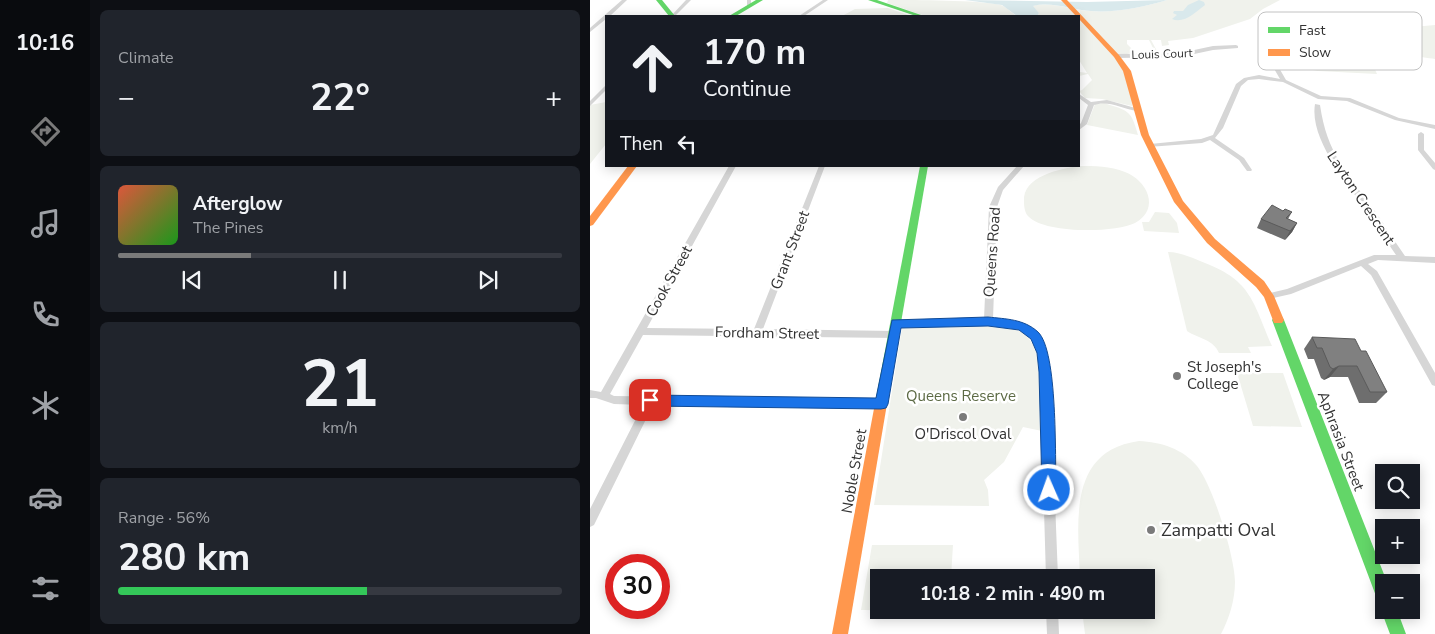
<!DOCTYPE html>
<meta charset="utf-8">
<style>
:root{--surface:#171b24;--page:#20242c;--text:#f1f3f6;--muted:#9ea1a6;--line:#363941;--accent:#7a7a7a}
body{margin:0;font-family:"Nunito Sans",sans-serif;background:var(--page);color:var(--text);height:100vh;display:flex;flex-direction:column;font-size:19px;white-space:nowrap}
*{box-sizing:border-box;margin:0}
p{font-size:16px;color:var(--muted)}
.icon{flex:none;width:28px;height:28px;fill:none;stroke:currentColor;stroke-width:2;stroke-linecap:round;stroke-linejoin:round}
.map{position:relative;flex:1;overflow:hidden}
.panel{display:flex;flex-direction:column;gap:10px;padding:10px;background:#0d0f14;width:500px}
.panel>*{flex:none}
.top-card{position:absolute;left:15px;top:15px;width:475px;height:152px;border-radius:0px;box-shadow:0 2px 12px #0003;background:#171b24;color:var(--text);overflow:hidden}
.tools{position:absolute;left:785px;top:464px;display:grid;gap:10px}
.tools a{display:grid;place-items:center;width:45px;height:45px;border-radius:0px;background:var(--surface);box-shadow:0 2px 12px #0003;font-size:25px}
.speed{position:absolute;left:15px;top:554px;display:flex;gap:10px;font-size:25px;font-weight:700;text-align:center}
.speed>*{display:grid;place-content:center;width:65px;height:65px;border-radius:50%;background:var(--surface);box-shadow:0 2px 12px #0003;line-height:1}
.speed .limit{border:8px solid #d22;background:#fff;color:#111}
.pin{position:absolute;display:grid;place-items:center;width:42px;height:42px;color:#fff;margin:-21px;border-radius:10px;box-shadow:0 2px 8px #0006}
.me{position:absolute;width:55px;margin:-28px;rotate:358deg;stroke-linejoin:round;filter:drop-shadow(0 0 4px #0008)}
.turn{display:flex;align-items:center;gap:18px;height:105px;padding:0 15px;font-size:22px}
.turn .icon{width:65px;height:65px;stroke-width:2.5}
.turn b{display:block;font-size:35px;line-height:42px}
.then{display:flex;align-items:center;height:48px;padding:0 15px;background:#0003;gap:10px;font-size:19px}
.big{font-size:38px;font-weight:700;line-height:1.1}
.panel .widget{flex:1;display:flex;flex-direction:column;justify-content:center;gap:8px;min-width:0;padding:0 18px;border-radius:8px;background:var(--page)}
.panel .dial{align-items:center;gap:0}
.dial b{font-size:65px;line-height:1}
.song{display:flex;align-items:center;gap:15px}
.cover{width:60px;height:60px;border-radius:8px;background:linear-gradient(135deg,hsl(10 70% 55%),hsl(120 70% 35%))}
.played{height:5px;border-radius:2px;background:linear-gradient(90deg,var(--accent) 30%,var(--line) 30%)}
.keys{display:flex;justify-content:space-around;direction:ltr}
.heat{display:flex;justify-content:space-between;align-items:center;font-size:28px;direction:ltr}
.charge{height:8px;border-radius:4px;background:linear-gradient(90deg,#34c759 56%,var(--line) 0)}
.trip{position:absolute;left:280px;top:569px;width:285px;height:50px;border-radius:0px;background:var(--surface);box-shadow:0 2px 12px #0003;font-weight:700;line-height:50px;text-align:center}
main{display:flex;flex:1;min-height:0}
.menu{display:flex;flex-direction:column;width:90px;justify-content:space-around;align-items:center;background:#090b0e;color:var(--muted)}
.menu .icon{width:35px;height:35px}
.menu .active{color:var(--accent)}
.menu b{font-size:22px;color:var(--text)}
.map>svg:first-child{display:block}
.green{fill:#f0f2ec}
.water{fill:#d9e9ec}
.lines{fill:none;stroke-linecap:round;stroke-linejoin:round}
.street{fill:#d6d6d6;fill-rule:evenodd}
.fast{fill:#63d668;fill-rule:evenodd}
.slow{fill:#ff974d;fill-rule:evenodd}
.wall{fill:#6e6e6e}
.shaded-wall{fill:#5a5a5a}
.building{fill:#808080;stroke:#5a5a5a}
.route{fill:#1a73e8;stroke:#114b97}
.poi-dot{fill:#7a7a7a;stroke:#fff;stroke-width:2}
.labels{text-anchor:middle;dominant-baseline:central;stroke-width:5;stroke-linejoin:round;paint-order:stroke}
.far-street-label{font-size:12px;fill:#323232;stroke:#fff}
.street-label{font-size:15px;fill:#323232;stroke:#fff}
.poi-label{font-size:15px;fill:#323232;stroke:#fff;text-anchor:start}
.park-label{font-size:15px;fill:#5c6a44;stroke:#fff}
.near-poi-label{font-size:18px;fill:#323232;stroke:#fff;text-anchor:start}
.key{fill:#fff;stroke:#c2c2c2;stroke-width:1}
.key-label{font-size:14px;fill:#323232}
</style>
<main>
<nav class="menu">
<b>10:16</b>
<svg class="icon active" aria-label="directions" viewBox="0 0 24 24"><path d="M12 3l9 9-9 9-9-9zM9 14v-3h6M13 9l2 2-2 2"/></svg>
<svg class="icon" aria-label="music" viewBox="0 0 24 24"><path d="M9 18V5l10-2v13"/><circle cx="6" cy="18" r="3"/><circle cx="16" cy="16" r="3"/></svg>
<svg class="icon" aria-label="phone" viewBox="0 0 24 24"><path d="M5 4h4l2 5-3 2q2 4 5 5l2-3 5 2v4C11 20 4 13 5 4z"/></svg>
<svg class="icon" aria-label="climate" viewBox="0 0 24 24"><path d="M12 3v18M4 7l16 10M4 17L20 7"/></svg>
<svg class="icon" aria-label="car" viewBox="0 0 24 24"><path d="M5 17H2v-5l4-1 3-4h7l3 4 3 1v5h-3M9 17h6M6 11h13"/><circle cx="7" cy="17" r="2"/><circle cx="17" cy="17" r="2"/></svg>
<svg class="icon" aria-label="filters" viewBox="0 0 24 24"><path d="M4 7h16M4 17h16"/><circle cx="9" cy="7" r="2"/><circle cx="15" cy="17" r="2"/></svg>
</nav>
<section class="panel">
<div class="widget"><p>Climate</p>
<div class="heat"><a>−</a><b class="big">22°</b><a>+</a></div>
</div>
<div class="widget">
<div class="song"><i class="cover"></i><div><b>Afterglow</b><p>The Pines</p></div></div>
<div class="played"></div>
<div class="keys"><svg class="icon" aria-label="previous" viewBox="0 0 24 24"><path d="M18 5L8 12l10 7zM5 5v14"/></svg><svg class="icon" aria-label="pause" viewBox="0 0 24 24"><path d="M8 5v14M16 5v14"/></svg><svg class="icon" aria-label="next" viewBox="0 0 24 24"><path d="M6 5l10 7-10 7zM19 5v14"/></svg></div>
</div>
<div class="widget dial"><b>21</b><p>km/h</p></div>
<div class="widget"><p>Range · 56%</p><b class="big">280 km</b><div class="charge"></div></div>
</section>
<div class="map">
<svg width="845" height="634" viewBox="0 0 845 634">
<rect width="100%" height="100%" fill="#fff"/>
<g class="green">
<path d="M298,0C327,0 386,0 411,5C417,7 421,13 427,16H335L297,3Z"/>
<path d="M577,0H690L673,9L660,19L603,38L578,41L579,45L572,46L571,40H561L567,51L565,52L559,40H537V44L545,52L528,56L541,86L542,106L512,99L495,98L489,91L492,90L502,80L498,74L489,76L490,72L497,73L489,60V16H447L449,13L442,6C462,1 481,10 500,11C524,13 555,7 577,0Z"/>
<polygon points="298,8 321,16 252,16 265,9"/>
<polygon points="702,18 765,24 787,74 728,71 712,68 709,62"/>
<path d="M845,25V59C831,57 806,55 805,37L808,32L823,27Z"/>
<polygon points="16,102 16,144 0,164 0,105"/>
<path d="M514,103C539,111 541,110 548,135L497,125L505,104Z"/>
<path d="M489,166C505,166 520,166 535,172C557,180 571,209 545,223C525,233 454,234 438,216C435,213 434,207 434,202C432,176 470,169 489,166Z"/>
<polygon points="565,212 579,213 587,223 589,233 554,231 552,222 559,222"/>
<path d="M578,252C591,252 602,258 615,263C662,281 663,303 682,346L658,347L661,353H629C623,339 609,339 597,331Z"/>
<path d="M419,326C437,333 443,340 448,359L452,431L433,427L414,462L394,480L398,490L399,506L284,505L312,328Z"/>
<polygon points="647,373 693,373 712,427 663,426"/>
<path d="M549,441C571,442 593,449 607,466C623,486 645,557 645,582C645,600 639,619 631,634H495L492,610H556V578L490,577C488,523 477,451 549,441Z"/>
<polygon points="282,545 363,545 361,577 289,578 289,610 359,611 271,610"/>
</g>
<g class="water">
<path d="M375,0L497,2L577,0C555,7 524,13 501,11C482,10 462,1 443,6L449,13L447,16H427L412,5Z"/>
<path d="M609,0L614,2L615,5C606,12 594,24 582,19L587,15L583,13L584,11H593L598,5Z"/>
</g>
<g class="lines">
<g class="street">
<polygon points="32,0 37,0 20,16 16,16 16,19 0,32 0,28"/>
<polygon points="96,0 101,0 85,16 81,16"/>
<polygon points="157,0 161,0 161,7 157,6"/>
<polygon points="233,0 238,0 214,16 209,16"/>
<polygon points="646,45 648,46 648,48 623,50 590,57 527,58 524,56 527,54 590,53 623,46"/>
<polygon points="677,54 681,54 696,80 731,96 760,98 809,118 845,125 845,129 805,120 757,101 728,99 693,82 669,79 658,80 651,86 633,128 625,138 654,158 662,170 661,171 657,171 649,160 620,140 612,143 558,147 557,146 560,144 611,139 623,135 646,84 654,78 669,75 690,79 676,55"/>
<polygon points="16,85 16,90 0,106 0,101"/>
<path d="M489,94L501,102L517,100L549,109L546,111C532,108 517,100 504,105L497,124L489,130V125L491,123L498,105L489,98Z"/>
<path d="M725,104L730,105C737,154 757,172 784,210C795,225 804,241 815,256L845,257V263L788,260L778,264L787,271L845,373V386L842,385L781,275L771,266L701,294L679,299L675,296L676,294L697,289L784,255H806C796,241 788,227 778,213C759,185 719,140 725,104Z"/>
<polygon points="831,132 834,134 834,150 845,163 845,170 843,169 828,150 828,134"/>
<polygon points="139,166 146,166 57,328 164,329 229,166 235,166 173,329 304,331 307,332 308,335 307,338 53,335 20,394 24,396 291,400 294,401 296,404 294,407 291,408 63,405 4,525 0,527 0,509 53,405 24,404 6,398 0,398 0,390 11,392"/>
<path d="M427,166H434L413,190L407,207L403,319C411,320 422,319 430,322C453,330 457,350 460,372L468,578H456L450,372L448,353L444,342L442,339L426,328L398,325L306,326L303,325L302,323L303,321L306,320L394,319L399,207L408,187Z"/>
<polygon points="456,610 468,610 469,634 457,634"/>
</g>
<g class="fast">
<polygon points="66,0 72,0 85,16 79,16"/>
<polygon points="166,0 173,0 146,16 139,16"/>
<polygon points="278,0 287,0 334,16 326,16"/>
<polygon points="330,166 338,166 298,398 296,402 292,403 288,402 286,398"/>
<polygon points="688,316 692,317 694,320 797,582 794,582 794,604 788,602 786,596 682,320 684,317"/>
<polygon points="793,604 794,610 807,610 816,634 800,634 791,610"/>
</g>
<g class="slow">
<polygon points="471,0 477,0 529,55 541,71 559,135 593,201 625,239 674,281 684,296 694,320 692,323 684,323 674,297 666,287 617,243 584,202 551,135 533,71 524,57 489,19 489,16 486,16"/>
<polygon points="38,166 47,166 3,225 0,226 0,216"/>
<polygon points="292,393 296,394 298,398 258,634 242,634 286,398 288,394"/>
</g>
</g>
<g class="wall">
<polygon points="702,212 698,219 707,223 702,232 695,240 667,228 671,219"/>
<polygon points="722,337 771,351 797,392 786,403 769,403 758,377 740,377 734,380 731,378 724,359 718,359 714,349"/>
</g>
<g class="shaded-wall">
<polygon points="707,223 702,232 695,240 700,231"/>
<polygon points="749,366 740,377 734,380 743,369"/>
</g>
<g class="building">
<polygon points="682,205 693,211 695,209 702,212 696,218 707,223 700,231 671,219"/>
<polygon points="722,337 765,339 771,351 776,351 797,392 780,392 767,366 749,366 743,369 740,367 732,348 727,348"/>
</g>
<path class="route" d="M398,317C416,319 434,319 448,332C468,351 465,458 466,490L464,494L459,497L454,494L452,490L449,372L447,353L441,339L429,330L398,326L311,328L298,404L296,408L291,409L60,406L55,404L53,400L55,396L60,395L286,398L302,320Z"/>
<g class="poi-dot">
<circle cx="587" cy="376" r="5"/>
<circle cx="373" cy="417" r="5"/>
<circle cx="561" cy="530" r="5"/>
</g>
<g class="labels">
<g class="far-street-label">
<text transform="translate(572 54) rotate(-2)">Louis Court</text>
</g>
<g class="street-label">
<text transform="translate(771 198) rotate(56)">Layton Crescent</text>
<text transform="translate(200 250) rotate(-69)">Grant Street</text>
<text transform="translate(402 252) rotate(-86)">Queens Road</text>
<text transform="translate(79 281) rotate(-61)">Cook Street</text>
<text transform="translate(177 333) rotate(1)">Fordham Street</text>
<text transform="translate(751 441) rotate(69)">Aphrasia Street</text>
<text transform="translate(264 471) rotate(-80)">Noble Street</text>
</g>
<g class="poi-label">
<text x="597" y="367">St Joseph's<tspan x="597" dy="17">College</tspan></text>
<text x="373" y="434" text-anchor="middle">O'Driscol Oval</text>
</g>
<g class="park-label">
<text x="371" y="396">Queens Reserve</text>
</g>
<g class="near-poi-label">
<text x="571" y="530">Zampatti Oval</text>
</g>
</g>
<rect x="668" y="12" width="164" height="58" rx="8" class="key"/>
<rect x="678" y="27" width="22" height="6" fill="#63d668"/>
<rect x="678" y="49" width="22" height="7" fill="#ff974d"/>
<g class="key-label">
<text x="709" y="35">Fast</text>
<text x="709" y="57">Slow</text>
</g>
</svg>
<div class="tools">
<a><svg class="icon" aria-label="search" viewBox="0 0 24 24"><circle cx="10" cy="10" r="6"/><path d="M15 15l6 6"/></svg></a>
<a>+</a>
<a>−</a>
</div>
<div class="speed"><div class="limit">30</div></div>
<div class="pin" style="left:60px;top:400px;background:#d93025"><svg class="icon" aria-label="arrive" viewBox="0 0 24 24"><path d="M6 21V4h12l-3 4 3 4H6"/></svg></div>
<svg class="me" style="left:459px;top:490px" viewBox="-20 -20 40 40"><circle r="17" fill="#1a73e8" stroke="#fff" stroke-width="3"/><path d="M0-11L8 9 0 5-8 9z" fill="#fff"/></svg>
<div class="trip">10:18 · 2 min · 490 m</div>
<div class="top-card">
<div class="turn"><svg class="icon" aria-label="ahead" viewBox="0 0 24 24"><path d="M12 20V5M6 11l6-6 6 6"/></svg><div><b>170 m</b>Continue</div></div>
<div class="then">Then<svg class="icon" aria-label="left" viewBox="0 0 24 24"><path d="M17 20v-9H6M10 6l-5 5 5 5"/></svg></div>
</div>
</div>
</main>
